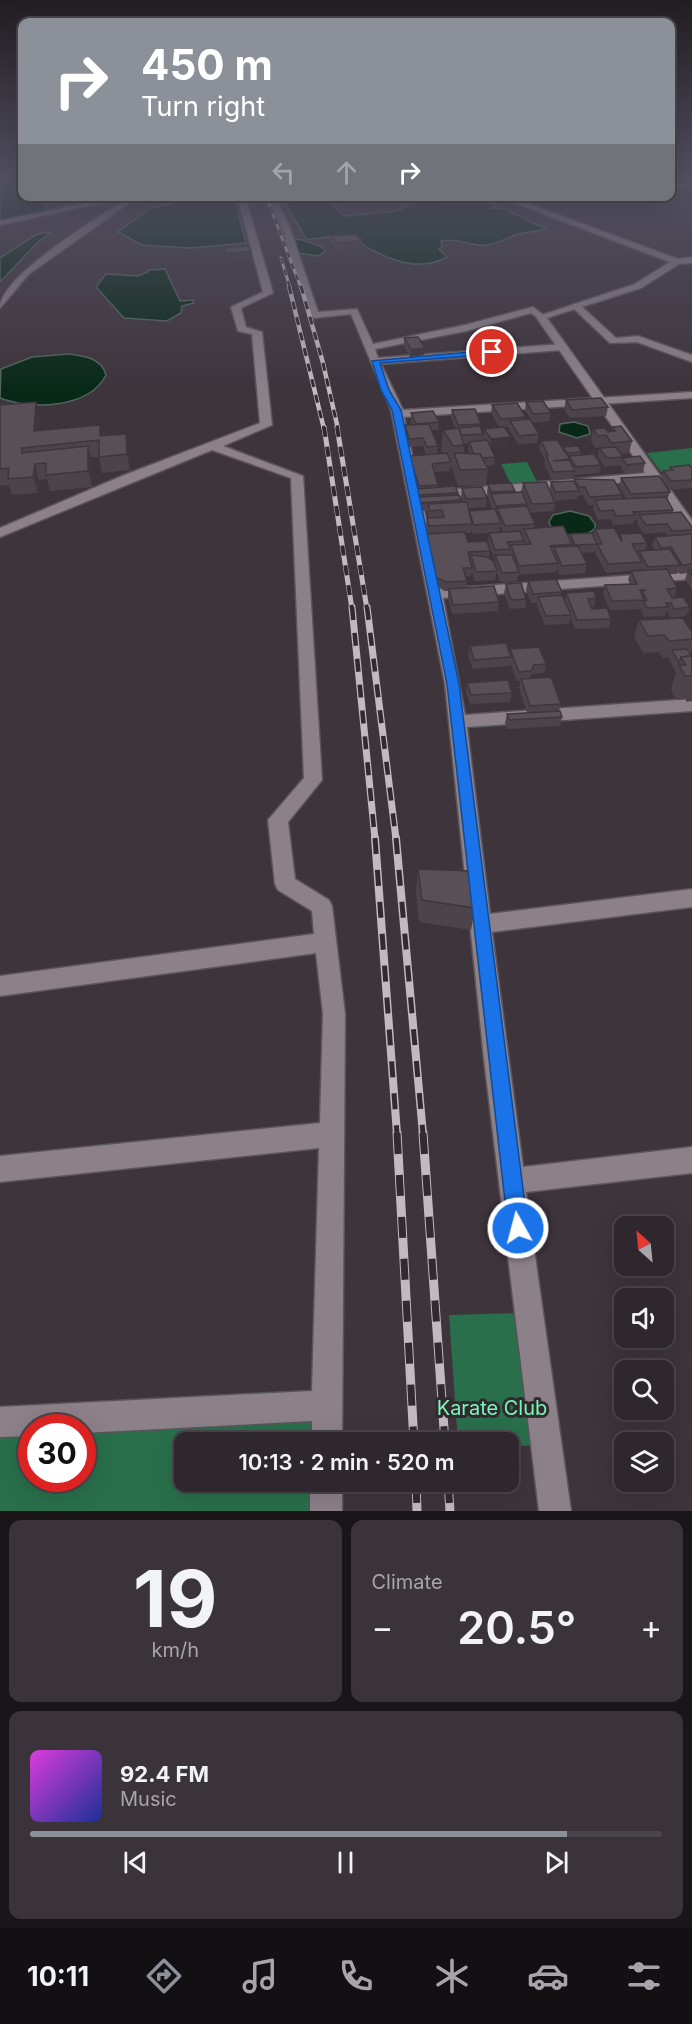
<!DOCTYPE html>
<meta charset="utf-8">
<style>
:root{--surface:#2e272d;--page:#3a3339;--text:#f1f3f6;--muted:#a7a5aa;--line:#494449;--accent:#8c9099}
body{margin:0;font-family:Inter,sans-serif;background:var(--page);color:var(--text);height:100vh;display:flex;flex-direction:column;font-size:22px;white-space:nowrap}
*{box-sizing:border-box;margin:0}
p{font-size:20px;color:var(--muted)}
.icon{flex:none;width:33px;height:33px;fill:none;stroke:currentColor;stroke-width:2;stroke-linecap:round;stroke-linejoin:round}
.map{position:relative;height:1511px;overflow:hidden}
.sheet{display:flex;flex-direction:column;gap:9px;padding:9px;background:#191519;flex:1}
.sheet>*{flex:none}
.hud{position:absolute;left:18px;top:18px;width:657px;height:183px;border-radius:12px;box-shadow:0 6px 24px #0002,0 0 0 2px var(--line);background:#8c9099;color:#fff;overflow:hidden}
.needle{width:39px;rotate:333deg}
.fabs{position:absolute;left:614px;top:1216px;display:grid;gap:12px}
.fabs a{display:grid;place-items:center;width:60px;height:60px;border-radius:12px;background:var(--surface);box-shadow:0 6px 24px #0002,0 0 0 2px var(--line);font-size:30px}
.speed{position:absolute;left:18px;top:1414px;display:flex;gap:12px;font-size:30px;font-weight:700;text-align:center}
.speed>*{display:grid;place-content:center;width:78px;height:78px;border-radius:50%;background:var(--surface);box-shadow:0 6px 24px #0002,0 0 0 2px var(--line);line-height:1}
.speed .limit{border:9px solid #d22;background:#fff;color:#111}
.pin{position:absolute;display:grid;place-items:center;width:51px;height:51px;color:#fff;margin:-26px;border:3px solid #fff;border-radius:50%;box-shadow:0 2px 6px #0007}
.me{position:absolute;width:66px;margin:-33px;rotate:353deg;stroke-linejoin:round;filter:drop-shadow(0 0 4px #0008)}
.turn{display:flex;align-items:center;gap:21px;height:126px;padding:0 24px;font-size:27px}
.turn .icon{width:78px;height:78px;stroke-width:2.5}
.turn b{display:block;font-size:42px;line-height:51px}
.lanes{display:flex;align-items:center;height:57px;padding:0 24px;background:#0003;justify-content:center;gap:30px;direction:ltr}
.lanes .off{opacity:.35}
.big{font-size:45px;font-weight:600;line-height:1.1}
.sheet .tile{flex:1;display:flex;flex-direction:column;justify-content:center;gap:9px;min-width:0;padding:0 21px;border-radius:12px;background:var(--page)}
.sheet .dial{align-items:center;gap:0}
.dial b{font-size:78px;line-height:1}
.song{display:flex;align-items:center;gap:18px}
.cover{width:72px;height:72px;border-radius:9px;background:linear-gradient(135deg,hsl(300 70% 55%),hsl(230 70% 35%))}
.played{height:6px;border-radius:3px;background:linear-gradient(90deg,var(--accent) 85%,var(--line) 85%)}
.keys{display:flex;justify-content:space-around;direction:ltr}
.heat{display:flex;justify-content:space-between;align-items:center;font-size:33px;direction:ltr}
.sheet .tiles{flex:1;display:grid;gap:9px;grid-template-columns:1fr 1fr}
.tile:last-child{grid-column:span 2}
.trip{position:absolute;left:174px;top:1432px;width:345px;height:60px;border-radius:12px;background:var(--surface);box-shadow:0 6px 24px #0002,0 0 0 2px var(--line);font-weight:600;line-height:60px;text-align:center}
.dock{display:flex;height:96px;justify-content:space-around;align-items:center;background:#121012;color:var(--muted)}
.dock .icon{width:42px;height:42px}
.dock .on{color:var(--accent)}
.dock b{font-size:27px;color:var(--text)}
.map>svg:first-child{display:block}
.green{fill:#296f4b;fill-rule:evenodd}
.water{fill:#082918;stroke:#50655b;stroke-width:1.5}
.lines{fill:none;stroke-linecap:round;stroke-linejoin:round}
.street-casing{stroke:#5b545a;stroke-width:3}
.secondary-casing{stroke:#5b545a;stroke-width:3}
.street{fill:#8c8189;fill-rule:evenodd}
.secondary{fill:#8c8189;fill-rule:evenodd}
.rail-far5-casing{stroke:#c2bac0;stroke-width:3}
.rail-far4-casing{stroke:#c2bac0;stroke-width:4.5}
.rail-far3-casing{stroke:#c2bac0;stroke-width:5}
.rail-far2-casing{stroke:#c2bac0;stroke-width:7}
.rail-far1-casing{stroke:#c2bac0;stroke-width:8}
.rail-casing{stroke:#c2bac0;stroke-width:9}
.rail-far5{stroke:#332a31;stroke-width:2;stroke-dasharray:6;stroke-linecap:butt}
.rail-far4{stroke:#332a31;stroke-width:3;stroke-dasharray:8;stroke-linecap:butt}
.rail-far3{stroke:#332a31;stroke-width:4;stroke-dasharray:10;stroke-linecap:butt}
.rail-far2{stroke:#332a31;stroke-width:4.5;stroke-dasharray:13;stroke-linecap:butt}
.rail-far1{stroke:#332a31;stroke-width:5;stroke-dasharray:16;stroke-linecap:butt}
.rail{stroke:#332a31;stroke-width:7;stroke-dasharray:21;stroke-linecap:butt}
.wall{fill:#4d444b;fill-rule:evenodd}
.shaded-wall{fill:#3e373d}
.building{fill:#594f57;stroke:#3e373d;stroke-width:1.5}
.route{fill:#1a73e8;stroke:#114b97;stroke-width:1.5}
.labels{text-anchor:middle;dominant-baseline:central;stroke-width:6;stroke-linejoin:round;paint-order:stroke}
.near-park-label{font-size:20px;fill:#75f9b4;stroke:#332a31}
</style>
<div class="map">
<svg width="692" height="1511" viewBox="0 0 692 1511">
<rect width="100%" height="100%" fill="#3e343c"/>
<g class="green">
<polygon points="692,448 692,469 661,472 647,453"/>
<polygon points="527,462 539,486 513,488 501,464"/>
<polygon points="515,1313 533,1446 458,1443 449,1315"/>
<path d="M327,1405L328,1443H184V1482H329L330,1511H0V1430ZM32,1428H82V1479H32Z"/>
</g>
<g class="water">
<polygon points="0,177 10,177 13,184 22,186 22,196 35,197 50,211 0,222"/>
<polygon points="194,197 234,197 246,243 190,248 142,245 118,232 149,209"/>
<path d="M285,197H324L345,216L395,211L418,202L489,203L497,205L491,208L504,209L546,229C537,232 528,232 518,234C508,237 500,243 488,245C472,247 457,237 441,241L442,247L439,249L447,257C422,271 395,262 372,250C363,246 357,238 347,236C334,233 319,241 306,239L285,202Z"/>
<polygon points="52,232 37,243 0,282 0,258 37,234"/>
<polygon points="299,239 323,247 325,251 319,256 297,253 292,241"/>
<polygon points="165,269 180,301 193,300 194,303 182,306 181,313 167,321 124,318 96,287 106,274 138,276 148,272 149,270"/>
<path d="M68,354C84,356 102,358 106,375C89,409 30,410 0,398L1,369L32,357Z"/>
<polygon points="574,422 588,426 590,434 577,438 559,432 560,424"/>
<path d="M570,511L589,516L595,524V528C584,540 563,537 551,527L549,522L553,515Z"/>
</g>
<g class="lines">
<g class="street-casing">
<g id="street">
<polygon points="670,182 679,185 692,183 692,187 679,189 670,187"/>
<polygon points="119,196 136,196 0,225 0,221"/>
<polygon points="237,196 245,196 273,293 241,308 246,327 262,332 272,425 223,446 303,476 322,780 288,822 295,879 329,900 332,906 345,1014 342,1443 312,1443 312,1421 82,1433 82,1428 32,1428 32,1436 0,1437 0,1407 312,1391 319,1148 0,1182 0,1156 320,1123 323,1014 316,953 0,996 0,976 314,934 312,911 278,890 275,884 268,820 304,778 291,478 212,450 0,537 0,528 122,476 260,423 252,334 238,331 231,307 263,292"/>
<polygon points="267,196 275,196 290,228 318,312 357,309 373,344 465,325 533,307 546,317 541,320 531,313 466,331 375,349 378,358 562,344 567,347 562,350 381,364 403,410 692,392 692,398 404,417 441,589 692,571 692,579 443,598 465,715 692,699 692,711 467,727 490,914 692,889 692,907 492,932 523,1167 692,1147 692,1173 526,1192 571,1511 539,1511 484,1059 445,684 391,410 351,314 314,318 309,315 282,228"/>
<polygon points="573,304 579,304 616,338 638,336 692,355 692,362 637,342 610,343 573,308"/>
<polygon points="645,473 651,477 650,480 433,499 426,495 433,491"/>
<rect x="310" y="1482" width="32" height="29"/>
</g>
</g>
<g class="secondary-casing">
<g id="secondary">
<path d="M130,196H139L29,274L0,308C0,275 102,216 130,196Z"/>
<polygon points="496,196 507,196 678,259 692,257 692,263 679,264 641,288 547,318 692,520 692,534 687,533 536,317 635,284 670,262"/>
</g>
</g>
<use href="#street" class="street"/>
<use href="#secondary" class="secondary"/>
<g class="rail-far5-casing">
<g id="rail-far5">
<polyline points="266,196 301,288"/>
<polyline points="281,258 290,288"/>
</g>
</g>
<g class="rail-far4-casing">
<g id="rail-far4">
<polyline points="289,286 324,429"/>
<polyline points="301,286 323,363 338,429"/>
</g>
</g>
<g class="rail-far3-casing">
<g id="rail-far3">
<polyline points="324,427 352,609"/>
<polyline points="337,427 367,609"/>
</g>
</g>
<g class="rail-far2-casing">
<g id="rail-far2">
<polyline points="352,607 375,839"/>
<polyline points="367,607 396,839"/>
</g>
</g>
<g class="rail-far1-casing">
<g id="rail-far1">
<polyline points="375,838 397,1134"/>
<polyline points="396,838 423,1134"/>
</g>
</g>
<g class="rail-casing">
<g id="rail">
<polyline points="397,1133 414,1443"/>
<polyline points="423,1133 445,1443"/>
<polyline points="416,1482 417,1511"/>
<polyline points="448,1482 450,1511"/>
</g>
</g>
<use href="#rail-far5" class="rail-far5"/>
<use href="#rail-far4" class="rail-far4"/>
<use href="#rail-far3" class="rail-far3"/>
<use href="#rail-far2" class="rail-far2"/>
<use href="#rail-far1" class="rail-far1"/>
<use href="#rail" class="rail"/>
</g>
<g class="wall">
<polygon points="331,236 362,240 361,247 337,250 331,242"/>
<polygon points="404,338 425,348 424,355 410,357 404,346"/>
<polygon points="566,400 608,407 606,416 570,418 564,409"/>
<path d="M526,402L551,413L549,421L532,423L539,434L537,443L518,444L509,429V427H504L510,445L490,447L495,457L494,465L486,466L488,469L486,485L458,486L452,469V467L450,466V471L434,472L438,485V487L458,493V495L461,500V502H463L461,497L462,488L487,498L486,507L468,508L469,511L492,509L487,493L488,484L515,491V492H521L523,483L549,490L551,482L574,481V479L622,495L621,499H626L619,487L621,478L661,479L663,471L669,470L670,467L692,468V488L669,490L670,492L667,500L673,510V512L692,527V590L685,579L687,573L680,574L678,572L677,574H670L677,588L674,597H672L690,607L686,616L671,618L668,612H666L665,616L644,617L641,611L642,609L610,610L603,594L605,585L630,584L628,580L631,571H642L640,567L639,570L606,573L595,553L597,546L595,552L581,553L587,564L585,573L560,575L557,568L556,572L518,575L517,581L500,582L496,569L497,571L495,580L475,581L472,572L471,576L465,577L467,581L466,588L499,602L498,611L452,614L448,598V591H445L434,585L424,543L425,534H428L426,526L427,518H429L428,511H419L418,504H417L415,497L416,488L409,464V456L426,455L423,446L409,447L404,434L405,425H412L411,421V413L439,422L438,430H432L438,446L437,454L442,453L441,451L443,430L455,428L451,418L452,410L481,424L480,427L483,434V441L485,440L483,437L484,429L499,427L491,413L492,405L526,417L525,420L530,419L525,410ZM469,443L468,450L470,454H464V444ZM583,495L588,505H594L593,509L598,520L611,519L613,525L633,524L634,520H638L637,523L644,534L665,532L667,536L655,537L652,546L655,550H645L647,543L620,534L619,537L595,529L593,536L570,534L569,538L534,528L535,524L527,507V506L530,513L554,511L555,503L554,501L577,499L578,496ZM500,526L503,532L489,533L488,542L494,558H495L494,563L489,558L490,551L468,542L465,533H471V529L473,534L499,532Z"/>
<polygon points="0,405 40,417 39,430 102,436 129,450 130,470 102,473 99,457 90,457 92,462 92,487 50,491 47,479 39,480 38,493 12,495 9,485 0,486"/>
<polygon points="612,427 632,441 629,453 621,454 623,458 645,463 643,472 625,474 620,465 605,467 598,457 599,448 603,448 595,448 591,441 593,429 608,432 611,432"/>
<polygon points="541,441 563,449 563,447 581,452 580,456 601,465 599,473 574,475 573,479 552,480 544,464 545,460 539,449"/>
<polygon points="528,581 562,592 561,595 565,600 566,593 596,598 594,607 591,607 592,609 611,619 609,628 575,629 570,617 569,624 545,625 537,606 537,603 531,603 526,590"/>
<polygon points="506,584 526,599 525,608 510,609 504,593"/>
<polygon points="639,620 692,632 692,650 690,655 692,656 692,701 687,702 685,699 676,700 671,689 676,673 669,659 669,658 663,658 659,652 643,653 634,637"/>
<polygon points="470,646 510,653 510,649 546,664 544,673 532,674 530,678 561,704 559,711 562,717 560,726 507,729 505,723 507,714 527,713 519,688 520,681 517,681 510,663 510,666 473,669 468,655"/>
<polygon points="467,683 512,693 510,702 470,704 466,692"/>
<polygon points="418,869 475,908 471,930 419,922 416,891"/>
</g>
<g class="shaded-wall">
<polygon points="362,240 361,247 337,250 337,243"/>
<polygon points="251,251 252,258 228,260 227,253"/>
<polygon points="425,348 424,355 410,357 411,349"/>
<polygon points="36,402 40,417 38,447 34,431"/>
<polygon points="126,434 129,450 130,470 127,454"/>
<polygon points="511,437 510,445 490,447 491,439"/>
<polygon points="88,446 92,462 92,487 88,471"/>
<polygon points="35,464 39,480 38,493 33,477"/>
</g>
<g class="building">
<polygon points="355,235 362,240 337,243 331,236"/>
<polygon points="249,246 251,251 227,253 225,248"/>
<polygon points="418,337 425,348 411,349 404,338"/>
<polygon points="601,398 608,407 572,410 566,400"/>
<polygon points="543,401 551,413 533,414 526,402"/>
<polygon points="36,402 34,431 100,425 100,436 126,434 127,454 99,457 99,440 22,448 22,453 88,446 88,471 46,475 46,463 35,464 33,477 8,479 9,468 0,469 0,405"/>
<polygon points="517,403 526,417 501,419 492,405"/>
<polygon points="475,409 481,424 458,425 452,410"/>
<polygon points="433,411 439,422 416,424 411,413"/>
<polygon points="530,419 539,434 519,436 510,421"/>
<polygon points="429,424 438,446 427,447 423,438 409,439 405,425"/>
<polygon points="480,426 483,434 461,435 459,428 446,429"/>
<polygon points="621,426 632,441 611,443 606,435 598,436 593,429 605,428 608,432 615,431 612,427"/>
<polygon points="504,427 511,437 491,439 484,429"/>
<polygon points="459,428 464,445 453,446 443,430"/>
<polygon points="487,440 495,457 482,458 480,454 474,454 469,442"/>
<polygon points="557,440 570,459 553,461 569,460 575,471 553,472 546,455 548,455 541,441"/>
<polygon points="578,446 581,452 567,453 563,447"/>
<polygon points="616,447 623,457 607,458 599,448"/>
<polygon points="447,453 451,462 432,464 438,485 419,486 409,456"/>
<polygon points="454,453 480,454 488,469 460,470"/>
<polygon points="594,454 601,465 576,467 569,456"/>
<polygon points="640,456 645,463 627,465 622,458"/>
<polygon points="689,465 692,468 692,480 671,481 663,471 673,470 670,467"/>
<polygon points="659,476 670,492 631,494 621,478"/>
<polygon points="574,479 614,480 622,495 590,497 585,487 579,487"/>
<polygon points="574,481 579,491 555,492 551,482"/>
<polygon points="546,482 555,503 532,504 523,483"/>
<polygon points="511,483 515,491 491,492 488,484"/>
<polygon points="455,486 458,493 417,495 416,489"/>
<polygon points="482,487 487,498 466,499 462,488"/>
<polygon points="522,492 527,504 496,506 491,494"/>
<polygon points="459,495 461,500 420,503 418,497"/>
<polygon points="666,497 673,510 633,512 635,515 616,516 613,510 600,511 595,500"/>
<polygon points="467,502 472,524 429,526 427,518 444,517 442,510 430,511 428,504"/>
<polygon points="527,506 535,524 505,526 497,508"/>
<polygon points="495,509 501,523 474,525 469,511"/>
<polygon points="681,512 692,527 692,530 672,531 667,524 646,525 639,515"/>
<polygon points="563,526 572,544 550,546 558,563 519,566 511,545 531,544 524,529"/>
<polygon points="614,528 622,542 620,534 641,533 647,543 632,544 642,562 608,564 597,544 602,544 595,529"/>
<polygon points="520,531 524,541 507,542 510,549 495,550 489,533"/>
<polygon points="465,532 468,542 487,541 490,551 468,552 472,568 463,568 467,581 446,582 435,577 425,534"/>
<polygon points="592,533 597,544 575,545 570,534"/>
<polygon points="692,534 692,564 682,565 671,547 661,548 655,537"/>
<polygon points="578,546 587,564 562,566 554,547"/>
<polygon points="670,549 680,565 648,567 639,551"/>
<polygon points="471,555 488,557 494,562 497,571 476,572"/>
<polygon points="495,555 512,555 519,572 502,573"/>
<polygon points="667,569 677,588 667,589 672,598 683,597 690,607 674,609 671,603 666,603 668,607 647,608 644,602 647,600 642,591 646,590 640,590 644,600 612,601 605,585 637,584 631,571"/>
<polygon points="688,570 692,570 692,576"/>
<polygon points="556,579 562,592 533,594 528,581"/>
<polygon points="521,583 526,599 511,600 506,584"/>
<polygon points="494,586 499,602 453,605 449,589"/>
<polygon points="594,591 596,598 588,599 592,609 607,608 611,619 577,620 566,593"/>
<polygon points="562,595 571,615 546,616 538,597"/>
<polygon points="683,618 692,632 692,639 669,641 664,635 648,636 639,620"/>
<polygon points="506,643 511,657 474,660 470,646"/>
<polygon points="539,647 546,664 534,665 531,671 519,672 510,649"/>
<polygon points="687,649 691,656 681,657 679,663 672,650"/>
<polygon points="692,656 692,676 685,676 679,665 686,665 681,657"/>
<polygon points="551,677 561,704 530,706 521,679"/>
<polygon points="508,680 512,693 471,695 467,683"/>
<polygon points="560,711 562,717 509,720 507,714"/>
<polygon points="418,869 471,871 475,908 422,900"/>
</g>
<linearGradient id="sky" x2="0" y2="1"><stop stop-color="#221d21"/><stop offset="0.46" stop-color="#525061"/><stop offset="1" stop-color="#525061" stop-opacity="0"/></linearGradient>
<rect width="692" height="388" fill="url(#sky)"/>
<polygon class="route" points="492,350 495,354 380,363 389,390 401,410 459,684 528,1228 525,1235 518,1238 511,1235 508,1228 447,684 392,410 381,390 372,361"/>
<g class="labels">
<g class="near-park-label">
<text x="492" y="1408">Karate Club</text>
</g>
</g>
</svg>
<div class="fabs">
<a><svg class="needle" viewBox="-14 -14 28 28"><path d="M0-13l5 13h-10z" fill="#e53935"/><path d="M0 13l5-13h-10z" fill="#a7a5aa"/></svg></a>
<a><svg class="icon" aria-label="sound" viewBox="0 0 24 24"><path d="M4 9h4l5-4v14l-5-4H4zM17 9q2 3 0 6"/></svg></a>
<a><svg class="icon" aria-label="search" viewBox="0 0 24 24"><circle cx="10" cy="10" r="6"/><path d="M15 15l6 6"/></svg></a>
<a><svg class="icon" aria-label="layers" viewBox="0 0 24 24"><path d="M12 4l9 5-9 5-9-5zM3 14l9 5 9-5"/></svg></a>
</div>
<div class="speed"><div class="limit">30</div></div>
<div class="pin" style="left:492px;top:352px;background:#d93025"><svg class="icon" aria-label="arrive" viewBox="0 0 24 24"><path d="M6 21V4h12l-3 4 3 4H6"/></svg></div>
<svg class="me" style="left:518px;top:1228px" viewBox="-20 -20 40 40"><circle r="17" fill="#1a73e8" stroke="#fff" stroke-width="3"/><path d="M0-11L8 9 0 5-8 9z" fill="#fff"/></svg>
<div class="trip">10:13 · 2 min · 520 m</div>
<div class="hud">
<div class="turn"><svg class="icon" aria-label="right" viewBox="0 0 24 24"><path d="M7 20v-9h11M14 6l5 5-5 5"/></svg><div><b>450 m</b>Turn right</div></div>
<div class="lanes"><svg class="icon off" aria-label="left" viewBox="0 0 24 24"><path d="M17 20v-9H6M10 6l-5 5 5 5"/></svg><svg class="icon off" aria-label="ahead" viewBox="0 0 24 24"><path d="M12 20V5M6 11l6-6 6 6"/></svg><svg class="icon" aria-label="right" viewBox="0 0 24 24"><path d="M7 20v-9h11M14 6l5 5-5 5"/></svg></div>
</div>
</div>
<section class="sheet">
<div class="tiles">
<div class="tile dial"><b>19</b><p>km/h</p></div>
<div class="tile"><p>Climate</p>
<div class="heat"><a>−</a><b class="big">20.5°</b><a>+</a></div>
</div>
<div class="tile">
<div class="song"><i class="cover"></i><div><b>92.4 FM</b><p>Music</p></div></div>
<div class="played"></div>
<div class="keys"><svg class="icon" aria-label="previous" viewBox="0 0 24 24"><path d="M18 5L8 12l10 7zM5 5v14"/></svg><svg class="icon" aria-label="pause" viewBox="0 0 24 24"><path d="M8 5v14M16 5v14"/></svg><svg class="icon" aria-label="next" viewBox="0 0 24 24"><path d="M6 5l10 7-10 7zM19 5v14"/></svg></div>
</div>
</div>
</section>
<nav class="dock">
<b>10:11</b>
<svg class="icon on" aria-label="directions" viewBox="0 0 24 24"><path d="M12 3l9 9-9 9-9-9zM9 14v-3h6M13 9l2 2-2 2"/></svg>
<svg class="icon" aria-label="music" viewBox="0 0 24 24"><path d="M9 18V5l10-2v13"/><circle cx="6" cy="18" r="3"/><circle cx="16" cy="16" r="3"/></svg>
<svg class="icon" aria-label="phone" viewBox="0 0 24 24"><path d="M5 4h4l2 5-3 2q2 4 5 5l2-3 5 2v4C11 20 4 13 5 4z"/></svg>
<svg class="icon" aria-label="climate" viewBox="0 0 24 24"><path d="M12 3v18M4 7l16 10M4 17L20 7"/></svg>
<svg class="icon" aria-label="car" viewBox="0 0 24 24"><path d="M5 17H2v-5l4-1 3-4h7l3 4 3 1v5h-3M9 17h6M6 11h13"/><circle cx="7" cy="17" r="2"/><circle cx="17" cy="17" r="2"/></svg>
<svg class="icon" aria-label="filters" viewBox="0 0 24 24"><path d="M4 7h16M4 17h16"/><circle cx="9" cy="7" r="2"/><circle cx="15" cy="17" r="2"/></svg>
</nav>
